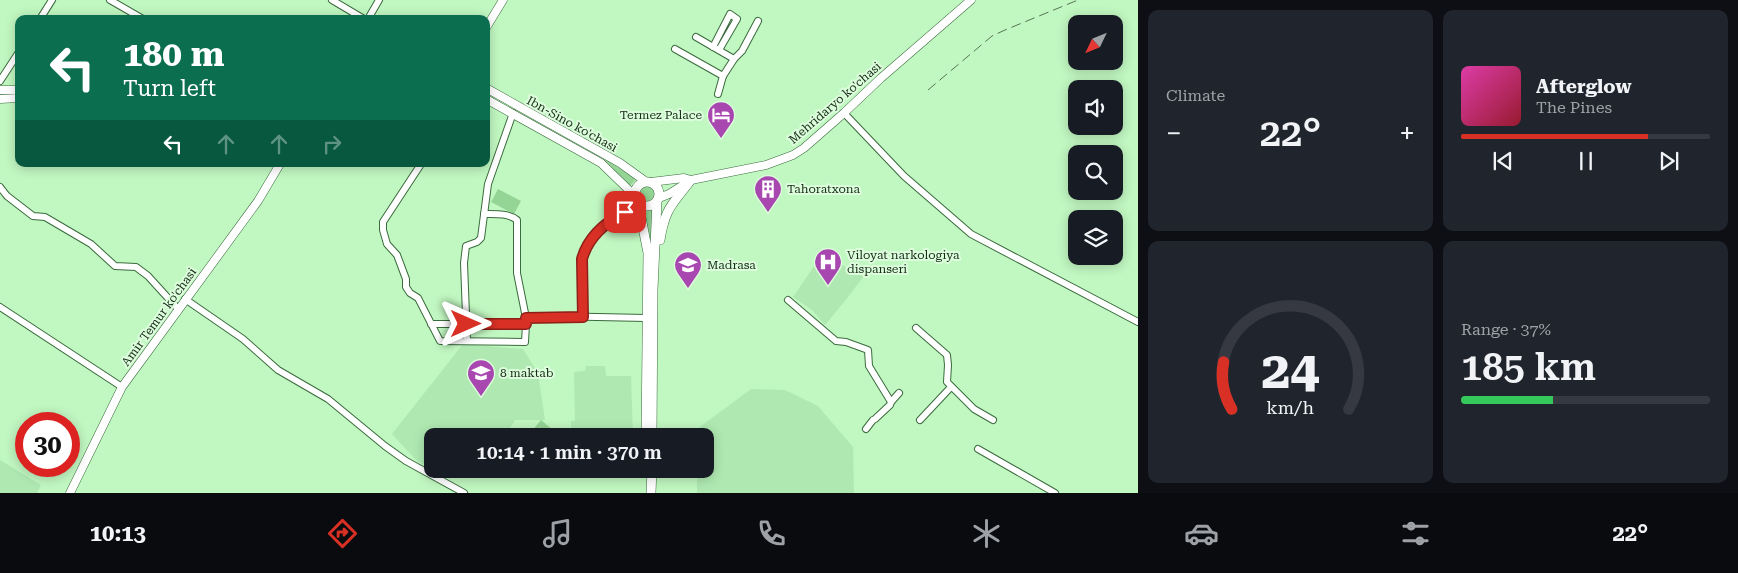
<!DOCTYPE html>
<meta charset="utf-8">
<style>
:root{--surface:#171b24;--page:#20242c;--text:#f1f3f6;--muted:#9ea1a6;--line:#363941;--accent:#d93025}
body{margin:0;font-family:"Roboto Serif",serif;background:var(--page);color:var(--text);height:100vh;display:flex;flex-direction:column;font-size:19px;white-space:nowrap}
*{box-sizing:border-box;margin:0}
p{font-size:16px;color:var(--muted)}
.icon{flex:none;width:28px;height:28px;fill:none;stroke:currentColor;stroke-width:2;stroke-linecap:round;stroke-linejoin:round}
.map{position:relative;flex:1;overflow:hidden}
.details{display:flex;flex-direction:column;gap:10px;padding:10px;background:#0d0f14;width:600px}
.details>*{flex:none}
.banner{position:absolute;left:15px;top:15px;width:475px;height:152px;border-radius:10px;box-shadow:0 2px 12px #0003;background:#0b6e4f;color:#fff;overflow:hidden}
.needle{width:32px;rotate:227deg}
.buttons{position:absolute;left:1068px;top:15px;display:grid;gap:10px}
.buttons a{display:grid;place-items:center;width:55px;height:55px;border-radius:10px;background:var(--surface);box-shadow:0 2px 12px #0003;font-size:25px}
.speed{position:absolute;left:15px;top:412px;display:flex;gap:10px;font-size:25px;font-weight:700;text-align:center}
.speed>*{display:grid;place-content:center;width:65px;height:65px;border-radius:50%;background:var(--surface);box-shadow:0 2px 12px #0003;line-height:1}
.speed .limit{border:8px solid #d22;background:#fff;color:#111}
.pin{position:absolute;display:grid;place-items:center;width:42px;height:42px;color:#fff;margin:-21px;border-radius:10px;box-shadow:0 2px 8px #0006}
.me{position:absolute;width:55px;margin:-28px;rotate:90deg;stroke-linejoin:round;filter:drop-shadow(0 0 4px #0008)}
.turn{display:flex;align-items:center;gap:18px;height:105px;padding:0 25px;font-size:22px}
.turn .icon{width:65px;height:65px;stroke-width:2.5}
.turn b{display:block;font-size:35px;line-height:42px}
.lanes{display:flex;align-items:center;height:48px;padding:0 25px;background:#0003;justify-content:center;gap:25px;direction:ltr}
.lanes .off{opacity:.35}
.big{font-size:38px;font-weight:600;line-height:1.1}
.details .tile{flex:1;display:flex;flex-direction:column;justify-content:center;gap:8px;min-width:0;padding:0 18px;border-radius:10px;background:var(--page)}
.details .dial{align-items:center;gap:0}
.dial svg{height:130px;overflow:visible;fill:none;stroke:var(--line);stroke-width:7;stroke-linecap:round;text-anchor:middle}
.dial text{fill:var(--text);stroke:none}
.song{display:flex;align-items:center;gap:15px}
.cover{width:60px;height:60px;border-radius:8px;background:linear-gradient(135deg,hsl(320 70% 55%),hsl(350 70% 35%))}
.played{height:5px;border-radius:2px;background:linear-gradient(90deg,var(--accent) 75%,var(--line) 75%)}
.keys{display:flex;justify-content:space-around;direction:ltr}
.heat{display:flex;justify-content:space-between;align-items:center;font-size:28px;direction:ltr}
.charge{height:8px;border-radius:4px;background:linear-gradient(90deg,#34c759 37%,var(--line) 0)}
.details .tiles{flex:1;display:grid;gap:10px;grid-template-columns:repeat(2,1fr)}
.trip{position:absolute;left:424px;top:428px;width:290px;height:50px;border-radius:10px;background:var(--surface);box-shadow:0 2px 12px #0003;font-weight:600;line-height:50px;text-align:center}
.menu{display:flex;height:80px;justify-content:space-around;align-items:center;background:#090b0e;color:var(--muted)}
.menu .icon{width:35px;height:35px}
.menu .active{color:var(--accent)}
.menu b{font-size:22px;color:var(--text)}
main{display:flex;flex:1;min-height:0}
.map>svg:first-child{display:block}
.built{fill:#afe9b1}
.green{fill:#94d596}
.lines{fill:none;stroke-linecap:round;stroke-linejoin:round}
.minor-casing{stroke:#3a6b3d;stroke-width:8}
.major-casing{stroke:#3a6b3d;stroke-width:9}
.highway-casing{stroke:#3a6b3d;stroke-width:10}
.minor{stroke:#fff;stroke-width:6}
.major{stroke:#fff;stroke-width:8}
.highway{stroke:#fff;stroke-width:9}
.rail{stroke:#557555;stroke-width:1;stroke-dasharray:10 5;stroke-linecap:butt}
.route-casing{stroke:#8d1f18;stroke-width:12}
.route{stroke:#d93025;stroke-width:9}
.labels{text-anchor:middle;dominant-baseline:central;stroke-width:4;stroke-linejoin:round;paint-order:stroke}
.street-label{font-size:12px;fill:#162a17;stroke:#ddfedd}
.poi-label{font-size:12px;fill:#162a17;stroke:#ddfedd;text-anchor:start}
</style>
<main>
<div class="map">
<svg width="1138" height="493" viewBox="0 0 1138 493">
<rect width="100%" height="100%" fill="#c1f7c1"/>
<g class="built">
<polygon points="827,247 836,254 833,259 850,270 853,267 864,276 844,302 825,325 812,310 793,297"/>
<polygon points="463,344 523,349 538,373 545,420 515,420 505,436 432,436 432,469 449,469 445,476 417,461 392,434"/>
<polygon points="586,366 605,366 606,376 631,376 633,436 571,436 571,421 575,421 574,372 585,371"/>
<polygon points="751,389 785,390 818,406 853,447 854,493 697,493 697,469 705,469 705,436 697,436 697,429"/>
<polygon points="0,460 41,485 37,493 0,493"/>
</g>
<g class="green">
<polygon points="603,158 636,179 630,186"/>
<circle cx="647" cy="193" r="8"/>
<polygon points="498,189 521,201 514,214 491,202"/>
<polygon points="654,209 651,244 643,210"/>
<polygon points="541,420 560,436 539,436 532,431"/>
</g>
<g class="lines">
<g class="minor-casing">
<g id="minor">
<polyline points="110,0 143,19"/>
<polyline points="332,0 364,19"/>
<polyline points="40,19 52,0"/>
<polyline points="368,19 379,0"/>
<polyline points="696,37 734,59 723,76 718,94"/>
<polyline points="713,47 730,14 737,19 719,50"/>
<polyline points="675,49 723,76"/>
<polyline points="734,59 742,51 758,21"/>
<polyline points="0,81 19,52"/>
<polyline points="844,113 904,176 971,234 1138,322"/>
<polyline points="421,164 383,222 383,230 387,244 397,255 406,279 406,287 410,293 418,298 440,341 525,342 526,324"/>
<polyline points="0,187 7,196 33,216 45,217 91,244 115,266 136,267 148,276 178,309"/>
<path d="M484,214C495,214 508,213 517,220V273L526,318"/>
<polyline points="185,299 243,339 278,370 328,399 385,446 406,461 464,493"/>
<polyline points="788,300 836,341 846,342 868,350 869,366 891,402 890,405 875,419 873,420 866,429"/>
<polyline points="0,307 122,387"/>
<path d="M583,317C583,298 580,278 582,259C585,234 618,215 638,206"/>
<polyline points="431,324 526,324 526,318 548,316 646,318"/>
<polyline points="916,328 947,355 948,365 947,382 974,409 993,420"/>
<polyline points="467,341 464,263 466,246 477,242 481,238 488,184 513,113"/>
<polyline points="891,402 899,393"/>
<polyline points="920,420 951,387"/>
<polyline points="978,449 1055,493"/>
</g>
</g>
<g class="major-casing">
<g id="major">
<polyline points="486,28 503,0"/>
<polyline points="486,88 620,163 645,181"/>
<polyline points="0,90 19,90"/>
<polyline points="0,99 19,98"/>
<polyline points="486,99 601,163 635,196"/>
<polyline points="651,182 684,178 691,180"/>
<polyline points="659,198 669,194 691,180 766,165 793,155 804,148 844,113 881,78 971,0"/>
<polyline points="70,493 122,387 258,201 280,164"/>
</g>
</g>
<g class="highway-casing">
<g id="highway">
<circle cx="647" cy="194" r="12"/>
<polyline points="638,202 648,253 646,436"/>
<path d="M660,240C665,208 672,205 690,181"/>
<polyline points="652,436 653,290 657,201"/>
<polyline points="651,493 652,469"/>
</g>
</g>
<use href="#minor" class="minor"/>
<use href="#major" class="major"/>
<use href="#highway" class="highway"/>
<polyline class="rail" points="928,90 992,36 1005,30 1078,0"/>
</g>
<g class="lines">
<g class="route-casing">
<path id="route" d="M466,324H526V318L583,317L582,259C588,237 606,222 625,212"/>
</g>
<use href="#route" class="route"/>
</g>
<defs>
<g id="hotel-pin" transform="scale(1.4375)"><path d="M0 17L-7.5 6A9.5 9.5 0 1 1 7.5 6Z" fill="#a847af" stroke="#ddfedd"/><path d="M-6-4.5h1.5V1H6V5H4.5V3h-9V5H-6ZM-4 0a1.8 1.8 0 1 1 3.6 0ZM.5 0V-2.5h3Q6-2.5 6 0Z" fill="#fff"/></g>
<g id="building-pin" transform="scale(1.4375)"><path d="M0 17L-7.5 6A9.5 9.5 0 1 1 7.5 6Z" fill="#a847af" stroke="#ddfedd"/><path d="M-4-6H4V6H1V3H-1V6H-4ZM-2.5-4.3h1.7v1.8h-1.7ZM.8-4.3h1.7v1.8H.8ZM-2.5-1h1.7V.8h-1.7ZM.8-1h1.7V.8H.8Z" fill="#fff"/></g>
<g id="hospital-pin" transform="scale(1.4375)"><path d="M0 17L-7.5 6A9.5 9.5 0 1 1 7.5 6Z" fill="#a847af" stroke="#ddfedd"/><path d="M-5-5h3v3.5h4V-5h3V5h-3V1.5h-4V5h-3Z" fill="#fff"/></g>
<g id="university-pin" transform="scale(1.4375)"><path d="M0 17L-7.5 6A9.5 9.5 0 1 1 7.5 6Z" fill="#a847af" stroke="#ddfedd"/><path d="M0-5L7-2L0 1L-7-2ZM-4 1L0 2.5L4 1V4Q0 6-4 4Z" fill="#fff"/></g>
<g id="school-pin" transform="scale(1.4375)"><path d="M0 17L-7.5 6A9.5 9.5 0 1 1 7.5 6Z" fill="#a847af" stroke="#ddfedd"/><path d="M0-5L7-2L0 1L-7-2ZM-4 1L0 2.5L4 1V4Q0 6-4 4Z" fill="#fff"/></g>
</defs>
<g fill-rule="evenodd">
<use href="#hotel-pin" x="721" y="115"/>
<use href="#building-pin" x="768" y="189"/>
<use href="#hospital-pin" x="828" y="262"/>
<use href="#university-pin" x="688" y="265"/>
<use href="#school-pin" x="481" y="373"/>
</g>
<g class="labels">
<g class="street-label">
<text transform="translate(835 103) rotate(-41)">Мehridaryo ko'chasi</text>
<text transform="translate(572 124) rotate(29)">Ibn-Sino ko'chasi</text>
<text transform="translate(159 317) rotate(-54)">Amir Temur ko'chasi</text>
</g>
<g class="poi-label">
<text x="702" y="115" text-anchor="end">Termez Palace</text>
<text x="787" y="189">Tahoratxona</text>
<text x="847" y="255">Viloyat narkologiya<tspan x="847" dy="14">dispanseri</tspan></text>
<text x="707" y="265">Madrasa</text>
<text x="500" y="373">8 maktab</text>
</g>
</g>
</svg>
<div class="buttons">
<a><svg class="needle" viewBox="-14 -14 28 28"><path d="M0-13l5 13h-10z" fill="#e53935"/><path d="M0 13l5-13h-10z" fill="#9ea1a6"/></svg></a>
<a><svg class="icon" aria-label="sound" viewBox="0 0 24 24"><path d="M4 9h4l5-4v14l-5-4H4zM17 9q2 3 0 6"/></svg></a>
<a><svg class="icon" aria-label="search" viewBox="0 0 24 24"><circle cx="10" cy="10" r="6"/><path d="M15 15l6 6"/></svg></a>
<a><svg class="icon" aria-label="layers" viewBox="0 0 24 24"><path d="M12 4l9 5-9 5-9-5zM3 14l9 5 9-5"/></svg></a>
</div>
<div class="speed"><div class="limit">30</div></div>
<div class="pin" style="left:625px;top:212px;background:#d93025"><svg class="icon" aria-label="arrive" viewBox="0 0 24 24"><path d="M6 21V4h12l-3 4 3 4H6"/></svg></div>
<svg class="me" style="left:466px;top:324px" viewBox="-20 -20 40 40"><path d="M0-17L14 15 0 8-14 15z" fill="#d93025" stroke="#fff" stroke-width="4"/></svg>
<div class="trip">10:14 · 1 min · 370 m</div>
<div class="banner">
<div class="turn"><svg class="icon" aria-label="left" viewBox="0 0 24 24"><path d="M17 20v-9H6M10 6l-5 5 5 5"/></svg><div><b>180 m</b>Turn left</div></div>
<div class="lanes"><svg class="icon" aria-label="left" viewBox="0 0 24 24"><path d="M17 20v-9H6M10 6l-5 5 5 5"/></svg><svg class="icon off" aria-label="ahead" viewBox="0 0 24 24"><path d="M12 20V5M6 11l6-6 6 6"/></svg><svg class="icon off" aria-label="ahead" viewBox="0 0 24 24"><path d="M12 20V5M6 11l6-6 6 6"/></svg><svg class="icon off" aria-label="right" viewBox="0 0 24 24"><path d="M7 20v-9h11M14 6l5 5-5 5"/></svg></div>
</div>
</div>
<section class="details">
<div class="tiles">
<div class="tile"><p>Climate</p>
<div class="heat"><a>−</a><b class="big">22°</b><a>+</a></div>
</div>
<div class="tile">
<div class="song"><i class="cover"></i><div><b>Afterglow</b><p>The Pines</p></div></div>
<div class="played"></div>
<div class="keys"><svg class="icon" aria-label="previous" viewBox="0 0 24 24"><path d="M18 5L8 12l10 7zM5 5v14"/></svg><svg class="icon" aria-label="pause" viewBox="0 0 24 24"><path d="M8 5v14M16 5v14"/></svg><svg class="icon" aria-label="next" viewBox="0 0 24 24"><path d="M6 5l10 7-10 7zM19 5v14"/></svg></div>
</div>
<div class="tile dial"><svg viewBox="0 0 100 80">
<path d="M14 69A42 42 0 1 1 86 69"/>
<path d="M14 69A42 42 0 0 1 9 40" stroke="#d93025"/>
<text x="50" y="56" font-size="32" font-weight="700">24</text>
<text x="50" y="72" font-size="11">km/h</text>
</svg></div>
<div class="tile"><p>Range · 37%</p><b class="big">185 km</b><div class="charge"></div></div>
</div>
</section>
</main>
<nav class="menu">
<b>10:13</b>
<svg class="icon active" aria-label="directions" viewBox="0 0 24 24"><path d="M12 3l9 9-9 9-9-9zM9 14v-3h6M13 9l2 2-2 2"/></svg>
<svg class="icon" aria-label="music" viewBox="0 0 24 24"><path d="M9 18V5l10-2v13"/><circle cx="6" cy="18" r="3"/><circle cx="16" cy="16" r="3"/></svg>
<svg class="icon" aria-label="phone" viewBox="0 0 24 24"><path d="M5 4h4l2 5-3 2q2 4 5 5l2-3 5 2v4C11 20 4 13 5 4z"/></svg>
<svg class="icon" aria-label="climate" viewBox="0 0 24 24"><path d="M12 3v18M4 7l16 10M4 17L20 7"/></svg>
<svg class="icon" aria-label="car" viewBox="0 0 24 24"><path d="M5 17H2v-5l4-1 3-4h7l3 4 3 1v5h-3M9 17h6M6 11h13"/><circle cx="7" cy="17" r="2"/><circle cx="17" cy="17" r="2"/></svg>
<svg class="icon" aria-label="filters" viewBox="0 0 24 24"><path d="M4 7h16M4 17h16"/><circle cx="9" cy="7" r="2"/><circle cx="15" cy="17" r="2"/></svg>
<b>22°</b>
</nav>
